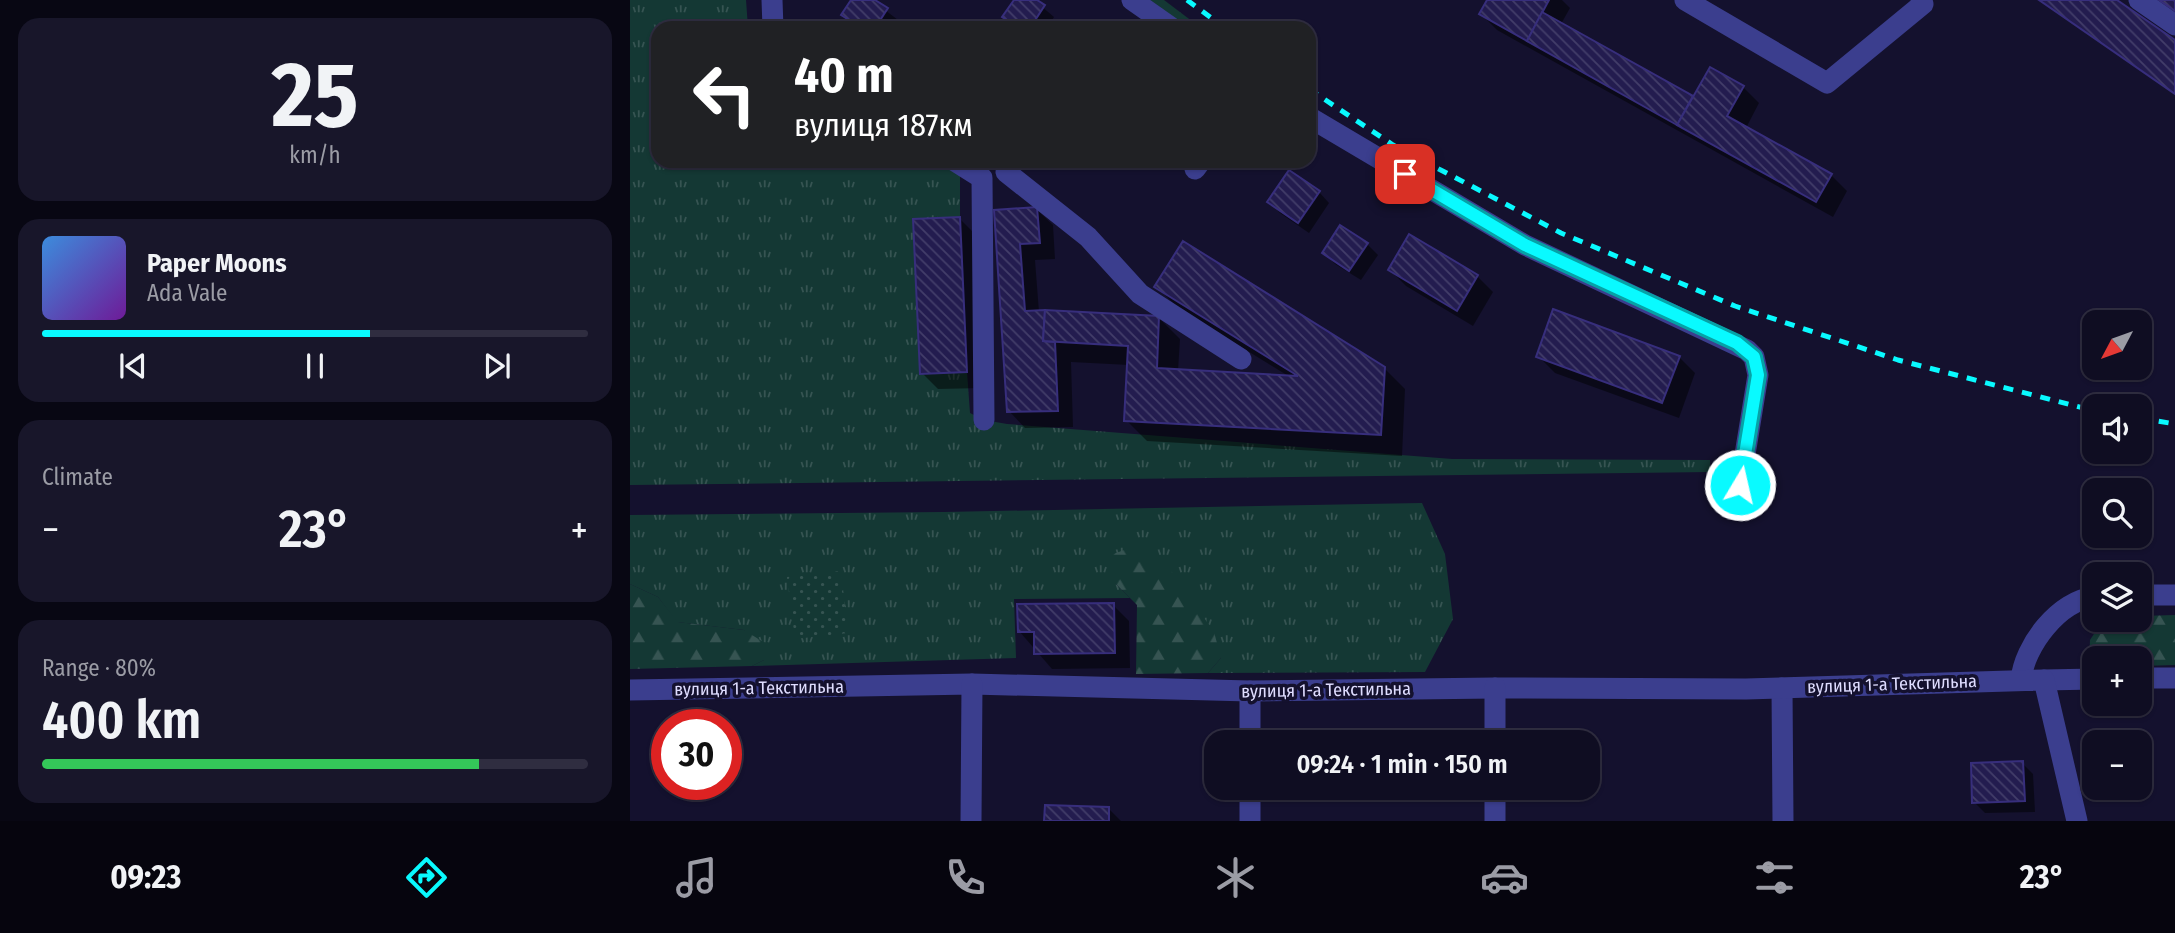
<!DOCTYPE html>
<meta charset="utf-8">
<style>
:root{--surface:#0f0d22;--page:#18162a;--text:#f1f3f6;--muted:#9b9ca5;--line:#2f2d40;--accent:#09faff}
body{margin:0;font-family:"Fira Sans Condensed",sans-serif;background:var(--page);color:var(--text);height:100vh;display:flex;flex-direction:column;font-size:26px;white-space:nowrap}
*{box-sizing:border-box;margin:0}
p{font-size:23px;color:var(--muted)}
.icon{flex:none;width:38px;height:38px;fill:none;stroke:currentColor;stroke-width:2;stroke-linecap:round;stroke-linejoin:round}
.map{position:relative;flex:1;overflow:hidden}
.sheet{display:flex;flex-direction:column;gap:18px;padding:18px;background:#080713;width:630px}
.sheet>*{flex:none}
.banner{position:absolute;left:21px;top:21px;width:665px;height:147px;border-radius:21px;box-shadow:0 2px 5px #0004,0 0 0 2px var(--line);background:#202124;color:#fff;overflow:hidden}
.needle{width:46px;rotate:229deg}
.fabs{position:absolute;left:1452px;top:310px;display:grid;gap:14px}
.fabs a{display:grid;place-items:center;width:70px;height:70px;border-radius:14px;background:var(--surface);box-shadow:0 2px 5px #0004,0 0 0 2px var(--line);font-size:35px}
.speed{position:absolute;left:21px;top:709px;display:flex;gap:14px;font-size:35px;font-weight:700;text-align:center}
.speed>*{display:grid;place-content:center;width:91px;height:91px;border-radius:50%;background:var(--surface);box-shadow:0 2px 5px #0004,0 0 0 2px var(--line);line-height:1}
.speed .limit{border:10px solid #d22;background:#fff;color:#111}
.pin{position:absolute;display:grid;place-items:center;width:60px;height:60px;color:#fff;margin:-30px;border-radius:14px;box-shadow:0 4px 10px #0006}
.me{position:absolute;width:77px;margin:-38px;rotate:9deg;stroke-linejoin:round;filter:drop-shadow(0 0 5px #0008)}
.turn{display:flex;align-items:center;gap:24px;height:147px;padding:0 28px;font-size:32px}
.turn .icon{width:91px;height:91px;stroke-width:2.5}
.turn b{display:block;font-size:49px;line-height:60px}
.big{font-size:52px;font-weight:600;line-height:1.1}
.sheet .tile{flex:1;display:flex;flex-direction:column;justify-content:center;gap:10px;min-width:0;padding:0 24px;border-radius:21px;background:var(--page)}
.sheet .dial{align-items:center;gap:0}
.dial b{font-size:91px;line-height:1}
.song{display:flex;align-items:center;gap:21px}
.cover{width:84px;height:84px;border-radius:10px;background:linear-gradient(135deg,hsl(210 70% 55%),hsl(280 70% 35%))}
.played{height:7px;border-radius:4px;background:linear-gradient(90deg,var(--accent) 60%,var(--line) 60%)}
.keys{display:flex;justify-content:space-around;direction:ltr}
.heat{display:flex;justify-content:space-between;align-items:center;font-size:38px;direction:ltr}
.charge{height:10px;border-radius:5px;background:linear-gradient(90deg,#34c759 80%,var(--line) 0)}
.trip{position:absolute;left:574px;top:730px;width:396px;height:70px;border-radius:21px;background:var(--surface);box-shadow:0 2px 5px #0004,0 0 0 2px var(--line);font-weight:600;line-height:70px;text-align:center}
.menu{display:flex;height:112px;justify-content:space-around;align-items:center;background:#06050e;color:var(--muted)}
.menu .icon{width:49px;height:49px}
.menu .on{color:var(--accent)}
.menu b{font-size:32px;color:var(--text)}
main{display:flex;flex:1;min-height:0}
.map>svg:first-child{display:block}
.grass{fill:url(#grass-tufts)}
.forest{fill:url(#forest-firs)}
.park{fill:url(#park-dots)}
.shadow{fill:#0007}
.building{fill:url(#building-back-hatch);stroke:#372e7c;stroke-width:2}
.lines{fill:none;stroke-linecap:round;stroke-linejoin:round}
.minor{stroke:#3b3e8e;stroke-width:21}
.rail{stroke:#09faff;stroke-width:5;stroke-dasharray:10 9;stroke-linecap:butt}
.route-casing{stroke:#06a2a6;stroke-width:18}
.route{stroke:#09faff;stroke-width:12}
.labels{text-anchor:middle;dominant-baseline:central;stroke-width:7;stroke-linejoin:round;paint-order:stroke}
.street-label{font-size:18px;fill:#dfddff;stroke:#14112e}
</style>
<main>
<section class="sheet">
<div class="tile dial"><b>25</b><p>km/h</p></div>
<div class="tile">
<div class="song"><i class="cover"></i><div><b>Paper Moons</b><p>Ada Vale</p></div></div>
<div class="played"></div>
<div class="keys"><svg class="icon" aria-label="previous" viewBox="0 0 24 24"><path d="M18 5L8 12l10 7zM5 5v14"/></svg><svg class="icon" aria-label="pause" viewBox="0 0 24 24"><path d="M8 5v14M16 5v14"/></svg><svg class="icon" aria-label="next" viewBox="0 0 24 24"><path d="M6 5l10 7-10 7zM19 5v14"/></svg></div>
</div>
<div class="tile"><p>Climate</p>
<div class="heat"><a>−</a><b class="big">23°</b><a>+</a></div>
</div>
<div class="tile"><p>Range · 80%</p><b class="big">400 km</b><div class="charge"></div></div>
</section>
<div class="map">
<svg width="1545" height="821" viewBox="0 0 1545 821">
<defs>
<pattern id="grass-tufts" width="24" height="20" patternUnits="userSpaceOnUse" patternTransform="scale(1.75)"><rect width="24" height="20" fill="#143834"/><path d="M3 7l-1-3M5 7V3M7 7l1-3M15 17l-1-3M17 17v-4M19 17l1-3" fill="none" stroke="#365452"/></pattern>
<pattern id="forest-firs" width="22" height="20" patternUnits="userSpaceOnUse" patternTransform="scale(1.75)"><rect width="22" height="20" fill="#143834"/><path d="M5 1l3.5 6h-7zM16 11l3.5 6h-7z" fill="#365452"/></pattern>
<pattern id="park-dots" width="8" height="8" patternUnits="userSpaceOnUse" patternTransform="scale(1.75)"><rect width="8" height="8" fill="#143834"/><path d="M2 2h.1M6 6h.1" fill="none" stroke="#365452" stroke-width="1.8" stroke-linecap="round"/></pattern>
<pattern id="building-back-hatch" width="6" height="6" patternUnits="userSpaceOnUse" patternTransform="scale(1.75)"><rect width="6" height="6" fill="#231c4f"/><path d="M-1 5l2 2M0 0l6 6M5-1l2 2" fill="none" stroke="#423d69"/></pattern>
</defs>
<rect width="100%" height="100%" fill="#14112e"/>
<g class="grass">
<polygon points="0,0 116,0 118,28 28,28 28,161 307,161 330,173 330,217 283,219 291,374 337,372 340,413 354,420 377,424 822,459 1080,460 1080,472 0,485"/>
<polygon points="520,0 534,0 571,28 558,28"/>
<polygon points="792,503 815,554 823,619 795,672 578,673 591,658 485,583 500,598 384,599 386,658 122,666 134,660 114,630 47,622 28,597 0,584 0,515 314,512"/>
</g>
<g class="forest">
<polygon points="507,545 537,565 584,632 591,658 578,673 506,674 507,605 485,583 481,555"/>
<polygon points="0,584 28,597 48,622 114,630 135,643 134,660 122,666 0,669"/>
<polygon points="1545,615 1545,665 1510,666 1510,658 1465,658 1465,668 1459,668 1460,640 1473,620 1510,620 1510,616"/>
</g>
<polygon class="park" points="211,571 218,633 165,639 157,577"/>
<g class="shadow">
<polygon points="223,0 242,0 268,20 263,28 228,28 214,15"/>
<polygon points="386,0 404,0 424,17 417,28 386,28 375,17"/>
<polygon points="859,0 932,0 940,8 931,24 1064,99 1113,87 1129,103 1116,128 1201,175 1217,191 1203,217 867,30 851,14"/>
<polygon points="689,192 699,203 679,233 650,213 639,202"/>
<polygon points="406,209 423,225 425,259 405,260 409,312 529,318 550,339 548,371 660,377 548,308 527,287 754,368 775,389 772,456 517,441 496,420 499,365 441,362 443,427 395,428 379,411 366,212"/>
<polygon points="330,219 346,235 353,388 308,389 292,373"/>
<polygon points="737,244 748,255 731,280 705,264 694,253"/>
<polygon points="760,270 847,276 863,292 843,326 776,286"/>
<polygon points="908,356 1049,357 1065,373 1049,418 925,373"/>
<polygon points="483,605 499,621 500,668 422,669 389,631"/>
<polygon points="1392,763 1403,774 1405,812 1355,813 1344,802"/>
<polygon points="478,808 491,821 416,821"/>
</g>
<g class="building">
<polygon points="221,0 245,0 258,8 245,28 232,28 211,15"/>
<polygon points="384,0 407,0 415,5 400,28 389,28 372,17"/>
<polygon points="857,0 919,0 897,41 849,14"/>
<polygon points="1409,0 1487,0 1545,40 1545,94"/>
<polygon points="1529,0 1545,0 1545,11"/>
<polygon points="912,12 1063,96 1047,125 897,41"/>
<polygon points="1080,67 1114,86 1097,116 1202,174 1186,202 1047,125"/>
<polygon points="659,170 690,191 668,223 637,202"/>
<polygon points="407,207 410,243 390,244 395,311 415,310 413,341 425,342 428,411 377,412 364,210"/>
<polygon points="330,217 337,372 290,374 283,219"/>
<polygon points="710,225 738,243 719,271 692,253"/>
<polygon points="779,234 848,275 827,311 758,270"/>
<polygon points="553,241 755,367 751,435 494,421 498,346 413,341 415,310 529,316 527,368 668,376 524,287"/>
<polygon points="923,309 1050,356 1032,403 906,357"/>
<polygon points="484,603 485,653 404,654 404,632 388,632 387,604"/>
<polygon points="1393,761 1395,801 1342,803 1341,763"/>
<polygon points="415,805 479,807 479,821 414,821"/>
</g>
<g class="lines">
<g class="minor">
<polyline points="142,0 143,28"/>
<polyline points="502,0 542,28"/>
<polyline points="1055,0 1197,83 1293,4 1291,0"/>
<polyline points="1509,0 1545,25"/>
<polyline points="679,117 895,245 1117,350 1124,357 1128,375 1110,485"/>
<polyline points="325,161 352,178 354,420"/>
<polyline points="565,169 571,161"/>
<polyline points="376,172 458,237 510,294 611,359"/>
<polyline points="1510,595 1545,595"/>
<polyline points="1510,678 1545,678"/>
<path d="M1391,680C1394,646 1429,600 1465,597"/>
<polyline points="1414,680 1465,679"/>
<polyline points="1152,688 1153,821"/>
<polyline points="0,690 342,684 620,691 865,688 1116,689 1414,680 1447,821"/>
<polyline points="620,691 620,742"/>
<polyline points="865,742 865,688"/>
<polyline points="620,788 620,821"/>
<polyline points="341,821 342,684"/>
<polyline points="865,821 865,788"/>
</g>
<g class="rail">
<polyline points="557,0 595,28"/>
<polyline points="679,89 763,145 931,233 1105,306 1268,360 1465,411"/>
<polyline points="1510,418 1545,424"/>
</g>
</g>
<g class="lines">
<g class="route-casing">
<polyline id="route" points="775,174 895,245 1107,343 1124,357 1128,375 1110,485"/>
</g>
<use href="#route" class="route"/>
</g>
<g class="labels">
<g class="street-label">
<text transform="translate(1262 684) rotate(-2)">вулиця 1-а Текстильна</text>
<text transform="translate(129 688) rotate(-1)">вулиця 1-а Текстильна</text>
<text transform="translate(696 690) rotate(-1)">вулиця 1-а Текстильна</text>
</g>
</g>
</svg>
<div class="fabs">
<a><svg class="needle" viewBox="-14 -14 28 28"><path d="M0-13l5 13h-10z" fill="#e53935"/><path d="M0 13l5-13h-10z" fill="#9b9ca5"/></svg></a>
<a><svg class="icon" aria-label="sound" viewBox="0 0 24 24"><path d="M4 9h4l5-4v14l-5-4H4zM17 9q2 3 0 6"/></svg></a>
<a><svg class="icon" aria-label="search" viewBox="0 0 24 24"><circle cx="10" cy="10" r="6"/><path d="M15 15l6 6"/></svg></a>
<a><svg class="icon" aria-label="layers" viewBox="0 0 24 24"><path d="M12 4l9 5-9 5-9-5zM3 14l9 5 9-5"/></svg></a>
<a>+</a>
<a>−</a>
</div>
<div class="speed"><div class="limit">30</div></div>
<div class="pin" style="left:775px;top:174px;background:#d93025"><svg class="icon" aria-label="arrive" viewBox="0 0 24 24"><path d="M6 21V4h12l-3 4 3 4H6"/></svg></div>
<svg class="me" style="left:1110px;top:485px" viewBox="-20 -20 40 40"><circle r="17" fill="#09faff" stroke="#fff" stroke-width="3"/><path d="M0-11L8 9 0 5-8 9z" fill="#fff"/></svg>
<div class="trip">09:24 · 1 min · 150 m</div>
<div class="banner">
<div class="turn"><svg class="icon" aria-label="left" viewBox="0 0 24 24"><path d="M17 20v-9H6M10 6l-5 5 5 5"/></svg><div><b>40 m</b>вулиця 187км</div></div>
</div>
</div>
</main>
<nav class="menu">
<b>09:23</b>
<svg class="icon on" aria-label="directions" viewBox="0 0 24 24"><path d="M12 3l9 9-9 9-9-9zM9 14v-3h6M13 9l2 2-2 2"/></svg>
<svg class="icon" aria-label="music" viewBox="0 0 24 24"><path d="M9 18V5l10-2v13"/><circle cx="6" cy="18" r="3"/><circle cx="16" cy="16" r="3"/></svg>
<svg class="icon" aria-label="phone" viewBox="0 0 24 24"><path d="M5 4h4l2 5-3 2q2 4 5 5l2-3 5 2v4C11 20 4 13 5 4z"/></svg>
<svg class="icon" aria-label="climate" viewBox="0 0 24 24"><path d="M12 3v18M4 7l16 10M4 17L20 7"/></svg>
<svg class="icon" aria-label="car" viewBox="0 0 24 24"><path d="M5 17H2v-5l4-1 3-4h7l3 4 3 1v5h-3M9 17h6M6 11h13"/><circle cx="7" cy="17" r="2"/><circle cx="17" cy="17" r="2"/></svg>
<svg class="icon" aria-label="filters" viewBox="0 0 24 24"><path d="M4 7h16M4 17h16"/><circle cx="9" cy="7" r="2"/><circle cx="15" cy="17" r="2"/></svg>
<b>23°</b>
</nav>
